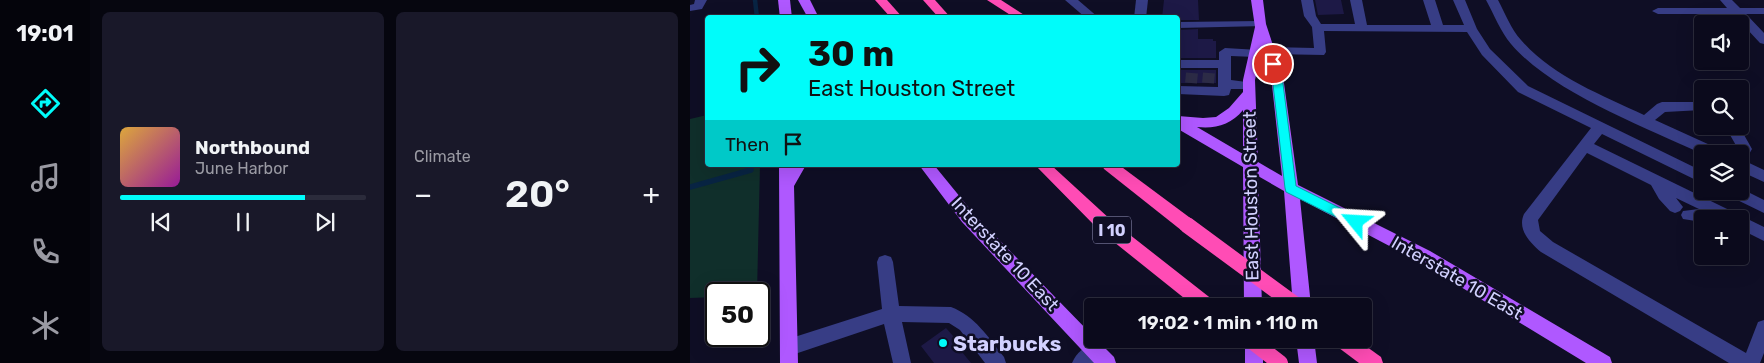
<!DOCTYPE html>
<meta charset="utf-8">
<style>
:root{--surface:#0b0a1c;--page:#191829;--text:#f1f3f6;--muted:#9a9aa3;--line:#2b2b3b;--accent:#00fcfa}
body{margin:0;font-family:Rubik,sans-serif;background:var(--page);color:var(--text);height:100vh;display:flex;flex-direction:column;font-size:19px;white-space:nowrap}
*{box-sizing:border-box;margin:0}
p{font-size:16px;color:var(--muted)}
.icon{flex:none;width:28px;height:28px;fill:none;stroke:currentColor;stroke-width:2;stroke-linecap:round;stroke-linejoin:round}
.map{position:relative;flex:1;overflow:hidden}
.panel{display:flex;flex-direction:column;gap:12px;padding:12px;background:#06060f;width:600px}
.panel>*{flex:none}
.top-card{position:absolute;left:15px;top:15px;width:475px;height:152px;border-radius:5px;box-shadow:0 5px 20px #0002,0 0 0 1px var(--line);background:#00fcfa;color:#111;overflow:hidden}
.fabs{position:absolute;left:1004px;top:15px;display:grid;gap:10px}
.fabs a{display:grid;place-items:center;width:55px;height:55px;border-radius:5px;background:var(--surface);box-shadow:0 5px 20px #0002,0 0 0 1px var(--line);font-size:25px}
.speed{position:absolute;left:15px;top:282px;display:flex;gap:10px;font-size:25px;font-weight:700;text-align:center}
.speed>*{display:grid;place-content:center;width:65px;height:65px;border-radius:50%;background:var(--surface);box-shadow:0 5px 20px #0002,0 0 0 1px var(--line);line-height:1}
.speed .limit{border:2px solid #111;border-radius:8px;background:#fff;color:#111}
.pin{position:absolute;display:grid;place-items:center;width:42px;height:42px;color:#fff;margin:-21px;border:2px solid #fff;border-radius:50%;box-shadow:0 1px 5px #0007}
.me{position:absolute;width:55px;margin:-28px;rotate:297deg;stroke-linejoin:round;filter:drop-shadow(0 0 4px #0008)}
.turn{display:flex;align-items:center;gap:18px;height:105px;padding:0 20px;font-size:22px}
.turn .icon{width:65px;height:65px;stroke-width:2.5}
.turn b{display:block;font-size:35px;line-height:42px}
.then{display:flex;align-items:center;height:48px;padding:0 20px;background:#0003;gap:10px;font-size:19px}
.big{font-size:38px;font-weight:600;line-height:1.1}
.panel .card{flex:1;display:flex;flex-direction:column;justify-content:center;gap:8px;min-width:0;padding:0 18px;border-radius:8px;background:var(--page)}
.song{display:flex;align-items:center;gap:15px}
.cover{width:60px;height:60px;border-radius:8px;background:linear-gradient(135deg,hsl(40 70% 55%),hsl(300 70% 35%))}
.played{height:5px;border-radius:2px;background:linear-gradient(90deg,var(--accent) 75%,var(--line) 75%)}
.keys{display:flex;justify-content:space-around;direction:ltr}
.heat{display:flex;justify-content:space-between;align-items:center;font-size:28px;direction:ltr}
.panel .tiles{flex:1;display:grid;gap:12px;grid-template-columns:repeat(2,1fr)}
.trip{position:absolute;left:394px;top:298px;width:288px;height:50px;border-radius:5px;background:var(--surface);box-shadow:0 5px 20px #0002,0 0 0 1px var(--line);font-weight:600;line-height:50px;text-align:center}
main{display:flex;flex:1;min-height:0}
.tab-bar{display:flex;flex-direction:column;width:90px;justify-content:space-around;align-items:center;background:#04040b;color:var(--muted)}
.tab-bar .icon{width:35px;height:35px}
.tab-bar .active{color:var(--accent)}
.tab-bar b{font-size:22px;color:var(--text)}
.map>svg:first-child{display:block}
.green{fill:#102f2b}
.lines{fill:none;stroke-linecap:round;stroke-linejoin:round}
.stream-far1{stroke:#082443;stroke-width:4.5}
.stream{stroke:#082443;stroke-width:5.5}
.building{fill:#1d1946}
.minor-tunnel{stroke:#2c2b46;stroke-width:12;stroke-dasharray:12 6;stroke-linecap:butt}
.minor{fill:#373d85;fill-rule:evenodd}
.major{fill:#af58ff;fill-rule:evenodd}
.highway{fill:#ff4cb5;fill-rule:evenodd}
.highway-bridge{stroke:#ff4cb5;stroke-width:16}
.route{fill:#00fcfa;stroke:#00a4a2}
.poi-dot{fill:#00fcfa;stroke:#0f0e25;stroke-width:2}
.labels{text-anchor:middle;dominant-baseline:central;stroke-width:5;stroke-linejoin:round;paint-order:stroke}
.shield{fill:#0f0e25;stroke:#9896be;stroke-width:1}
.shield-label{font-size:16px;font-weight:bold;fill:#d2d1ff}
.street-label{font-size:18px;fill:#d2d1ff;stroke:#0f0e25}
.near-poi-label{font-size:21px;font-weight:bold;fill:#d2d1ff;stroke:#0f0e25;text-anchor:start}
</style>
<main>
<nav class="tab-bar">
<b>19:01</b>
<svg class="icon active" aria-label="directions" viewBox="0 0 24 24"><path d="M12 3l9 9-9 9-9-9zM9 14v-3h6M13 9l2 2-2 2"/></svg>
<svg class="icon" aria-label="music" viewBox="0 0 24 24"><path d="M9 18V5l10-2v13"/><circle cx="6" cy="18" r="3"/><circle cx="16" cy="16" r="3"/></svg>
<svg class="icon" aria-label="phone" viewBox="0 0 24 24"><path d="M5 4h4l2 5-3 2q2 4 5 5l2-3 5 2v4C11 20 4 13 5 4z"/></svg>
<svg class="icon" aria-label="climate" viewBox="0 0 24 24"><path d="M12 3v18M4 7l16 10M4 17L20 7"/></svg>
</nav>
<section class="panel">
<div class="tiles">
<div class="card">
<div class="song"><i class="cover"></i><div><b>Northbound</b><p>June Harbor</p></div></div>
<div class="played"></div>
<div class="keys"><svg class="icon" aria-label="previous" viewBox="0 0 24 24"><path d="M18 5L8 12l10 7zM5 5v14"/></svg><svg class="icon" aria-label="pause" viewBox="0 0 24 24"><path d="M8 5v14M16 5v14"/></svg><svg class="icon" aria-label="next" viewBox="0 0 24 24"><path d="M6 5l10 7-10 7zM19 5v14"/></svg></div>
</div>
<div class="card"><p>Climate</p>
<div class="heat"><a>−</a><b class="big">20°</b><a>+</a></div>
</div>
</div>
</section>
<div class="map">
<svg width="1074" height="363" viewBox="0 0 1074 363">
<rect width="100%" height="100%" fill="#0f0e25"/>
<polygon class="green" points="17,115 18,165 70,165 67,293 26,294 26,297 0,298 0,119"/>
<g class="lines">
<polyline class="stream-far1" points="65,0 67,18"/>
<polyline class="stream" points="0,187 61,170 61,165"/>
</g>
<g class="building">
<polygon points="474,0 508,0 509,20 488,20 488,18 472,18"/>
<polygon points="625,0 651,0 654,14 628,15"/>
<polygon points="508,29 508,39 523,39 523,41 526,41 526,58 488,58 488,30"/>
<rect x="488" y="70" width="38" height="13"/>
<polygon points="256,328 270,344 267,346 281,363 244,363 231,346"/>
</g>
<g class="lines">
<g class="minor-tunnel">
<polyline points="501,83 502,73"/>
<polyline points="518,83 519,73"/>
</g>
<g class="minor">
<polygon points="5,0 17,0 12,9 0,11 0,5 4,4"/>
<polygon points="375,0 388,0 409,18 396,18"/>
<polygon points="446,0 458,0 456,18 444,18"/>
<path d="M611,0H623L626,16L631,24H665L660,0H672L677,25H741L733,0H745L753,25H774L763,0H775L787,29L800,49L838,86L1012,171V183L912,134L904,144L1074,227V241L1050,229V219H1012V222L993,219L991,215L993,211L1009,209L986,198L993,207L990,211L985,213L980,211L969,199L961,185L897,153L848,220L850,231L863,242L1056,353L1068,322L1074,320V353L1070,363H1039L851,252C840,243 827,229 834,214L901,128L828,92L792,55L777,32L634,31L636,52L634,55L574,54L572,51L574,48L578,47L624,48L622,27L614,16Z"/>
<path d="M796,0H808C815,13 821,29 831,40C862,76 911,95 954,115L967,104L972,102H1012V110L975,112L965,120L1031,150L1033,154H1012C953,126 863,93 821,44C810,31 804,14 796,0Z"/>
<polygon points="1030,0 1042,0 1050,8 1074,8 1074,14 1056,14 1074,33 1074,44 1070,43 1043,14 968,14 962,11 968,8 1037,8"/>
<polygon points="570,21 576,24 574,26 488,28 488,22"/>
<polygon points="535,48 569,50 571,53 565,57 541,56 541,80 564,83 565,86 564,89 541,89 539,95 534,96 488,94 488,86 528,87 528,68 488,68 488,60 529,60 529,52"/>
<polygon points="1035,126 1049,126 1062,149 1055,161 1074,170 1074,182 1050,171 1050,154 1045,154 1048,149"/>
<polygon points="1050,188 1074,200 1074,213 1037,195 1035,191 1050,191"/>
<path d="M195,255L201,257L203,262L209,306L261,307C285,316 298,337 314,357L316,363H295L270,330L259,323L212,322L221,363H203L194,324L99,356L92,353L90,347L92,341L192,309L187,262L189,257Z"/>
<path d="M405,342L412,345L414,351L412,357L405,363H382C386,353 395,346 405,342Z"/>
</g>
<g class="major">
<polygon points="88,0 100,0 102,18 90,18"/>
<polygon points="108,0 120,0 129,18 118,18"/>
<path d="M561,0H573L576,24L593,76L608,185L740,251L920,357L922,363H896L728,261L610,199L621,306H603L594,191L568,176L572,306H554L553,167L488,129V116L513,118L526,117L539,108L553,92V80L565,27ZM572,48L581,76L592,176L568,162L565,80ZM553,110V154L507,127C525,129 541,125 553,110Z"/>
<polygon points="89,165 116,165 104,186 108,363 90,363"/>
<polygon points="229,165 244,165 284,214 402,335 402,339 406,339 424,357 426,363 404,363 272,222"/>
<rect x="555" y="339" width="18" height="24"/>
<polygon points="606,339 624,339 627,363 609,363"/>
</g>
<g class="highway">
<polygon points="185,0 197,0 213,18 201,18"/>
<polygon points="233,0 245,0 261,18 249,18"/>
<polygon points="297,0 311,0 339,18 325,18"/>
<polygon points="345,165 361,165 421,220 523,300 526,306 504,306 409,230"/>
<polygon points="412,165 429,165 503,220 505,225 503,230 497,231 491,230 414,169"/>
<polygon points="642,339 666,339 691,357 693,363 669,363 645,345"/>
</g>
<g class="highway-bridge">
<polyline points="497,225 607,306"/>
<polyline points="559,339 590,363"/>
</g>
</g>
<polygon class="route" points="583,61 587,64 592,76 606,186 670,218 672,222 670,225 662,225 596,192 595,188 582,76 578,64"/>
<circle class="poi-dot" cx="253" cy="343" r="5"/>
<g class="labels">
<rect class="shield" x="403" y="216.5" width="38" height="27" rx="4"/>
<g class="shield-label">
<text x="422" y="230">I 10</text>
</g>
<g class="street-label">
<text transform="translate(561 196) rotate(-91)">East Houston Street</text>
<text transform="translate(315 254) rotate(47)">Interstate 10 East</text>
<text transform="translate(767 278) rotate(30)">Interstate 10 East</text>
</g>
<g class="near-poi-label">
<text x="263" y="343">Starbucks</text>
</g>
</g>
</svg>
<div class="fabs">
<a><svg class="icon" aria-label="sound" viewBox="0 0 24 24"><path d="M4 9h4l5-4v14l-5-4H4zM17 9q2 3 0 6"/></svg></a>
<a><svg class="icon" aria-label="search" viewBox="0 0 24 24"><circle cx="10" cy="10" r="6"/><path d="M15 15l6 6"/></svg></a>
<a><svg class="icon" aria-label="layers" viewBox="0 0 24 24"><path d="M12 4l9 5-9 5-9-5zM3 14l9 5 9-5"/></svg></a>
<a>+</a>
</div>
<div class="speed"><div class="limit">50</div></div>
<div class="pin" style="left:583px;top:64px;background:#d93025"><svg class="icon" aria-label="arrive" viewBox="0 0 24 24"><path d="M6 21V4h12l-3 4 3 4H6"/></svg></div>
<svg class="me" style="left:666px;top:222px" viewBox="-20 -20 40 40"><path d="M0-17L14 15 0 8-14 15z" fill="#00fcfa" stroke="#fff" stroke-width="4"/></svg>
<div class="trip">19:02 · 1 min · 110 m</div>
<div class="top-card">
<div class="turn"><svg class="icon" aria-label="right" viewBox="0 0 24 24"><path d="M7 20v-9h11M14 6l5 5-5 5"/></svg><div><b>30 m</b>East Houston Street</div></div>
<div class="then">Then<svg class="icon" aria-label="arrive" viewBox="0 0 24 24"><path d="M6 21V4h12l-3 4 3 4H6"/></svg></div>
</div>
</div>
</main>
